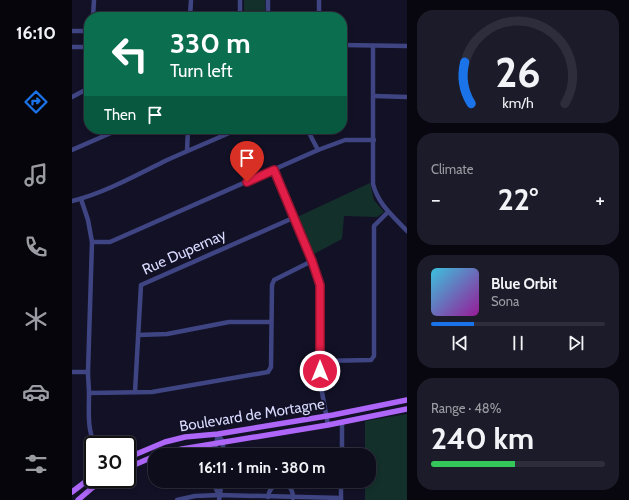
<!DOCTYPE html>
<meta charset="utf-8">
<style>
:root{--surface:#0e0d1c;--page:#1c1b29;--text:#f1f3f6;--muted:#9b9ca3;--line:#2e2d3b;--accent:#1a73e8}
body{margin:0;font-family:Cabin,sans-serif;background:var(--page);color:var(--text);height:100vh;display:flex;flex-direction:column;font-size:15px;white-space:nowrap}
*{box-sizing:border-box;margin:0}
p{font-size:13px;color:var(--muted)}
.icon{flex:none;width:22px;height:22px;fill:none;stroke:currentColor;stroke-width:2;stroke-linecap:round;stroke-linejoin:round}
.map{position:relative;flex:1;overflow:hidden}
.sheet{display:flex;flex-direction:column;gap:10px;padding:10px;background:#08070f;width:222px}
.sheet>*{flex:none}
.top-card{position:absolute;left:12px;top:12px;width:263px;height:122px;border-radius:16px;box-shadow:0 2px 6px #0003,0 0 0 1px var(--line);background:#0b6e4f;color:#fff;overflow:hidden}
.speed{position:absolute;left:12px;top:436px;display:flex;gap:8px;font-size:20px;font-weight:700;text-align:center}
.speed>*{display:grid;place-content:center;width:52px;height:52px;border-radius:50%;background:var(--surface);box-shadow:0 2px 6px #0003,0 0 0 1px var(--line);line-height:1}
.speed .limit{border:2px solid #111;border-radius:6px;background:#fff;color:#111}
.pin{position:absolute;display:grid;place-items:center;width:34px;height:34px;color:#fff;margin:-41px -17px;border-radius:50% 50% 50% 0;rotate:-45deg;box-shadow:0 0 4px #0007}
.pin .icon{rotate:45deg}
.me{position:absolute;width:44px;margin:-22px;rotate:0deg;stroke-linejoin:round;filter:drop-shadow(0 0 3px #0008)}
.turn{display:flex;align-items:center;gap:14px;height:84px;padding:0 20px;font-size:18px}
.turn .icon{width:52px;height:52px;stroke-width:2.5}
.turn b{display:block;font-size:28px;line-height:34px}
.then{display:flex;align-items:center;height:38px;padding:0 20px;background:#0003;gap:8px;font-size:15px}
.big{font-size:30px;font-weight:700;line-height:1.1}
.sheet .tile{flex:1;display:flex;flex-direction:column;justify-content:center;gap:6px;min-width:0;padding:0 14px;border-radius:16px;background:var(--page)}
.sheet .dial{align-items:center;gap:0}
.dial svg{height:104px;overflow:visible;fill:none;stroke:var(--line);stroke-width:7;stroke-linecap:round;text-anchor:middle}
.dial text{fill:var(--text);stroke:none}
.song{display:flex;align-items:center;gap:12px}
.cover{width:48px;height:48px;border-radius:6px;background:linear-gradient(135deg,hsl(190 70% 55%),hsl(300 70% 35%))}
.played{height:4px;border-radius:2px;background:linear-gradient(90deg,var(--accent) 25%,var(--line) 25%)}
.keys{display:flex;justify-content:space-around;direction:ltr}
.heat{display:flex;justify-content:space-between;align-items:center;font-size:22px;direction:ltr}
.charge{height:6px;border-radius:3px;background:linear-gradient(90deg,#34c759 48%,var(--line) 0)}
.trip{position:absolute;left:76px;top:448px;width:228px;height:40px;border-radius:16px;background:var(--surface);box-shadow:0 2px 6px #0003,0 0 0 1px var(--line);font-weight:700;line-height:40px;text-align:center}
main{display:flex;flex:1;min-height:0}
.dock{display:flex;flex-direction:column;width:72px;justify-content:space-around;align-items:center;background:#06050b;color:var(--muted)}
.dock .icon{width:28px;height:28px}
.dock .on{color:var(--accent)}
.dock b{font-size:18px;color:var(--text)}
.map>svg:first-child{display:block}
.green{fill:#14302b}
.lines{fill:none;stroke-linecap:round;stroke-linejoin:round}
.minor{stroke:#3f4583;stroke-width:4.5}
.major{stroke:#ad66f7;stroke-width:5.5}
.route-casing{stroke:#92132f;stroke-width:10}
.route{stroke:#e11d48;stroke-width:7}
.labels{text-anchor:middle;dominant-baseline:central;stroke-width:4;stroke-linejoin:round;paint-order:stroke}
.street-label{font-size:15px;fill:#d8d9fd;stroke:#121126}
</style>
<main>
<nav class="dock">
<b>16:10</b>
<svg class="icon on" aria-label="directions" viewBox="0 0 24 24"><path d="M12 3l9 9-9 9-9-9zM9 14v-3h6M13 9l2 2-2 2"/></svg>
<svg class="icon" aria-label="music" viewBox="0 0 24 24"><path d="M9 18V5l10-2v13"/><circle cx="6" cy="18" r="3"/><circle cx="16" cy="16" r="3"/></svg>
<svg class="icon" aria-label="phone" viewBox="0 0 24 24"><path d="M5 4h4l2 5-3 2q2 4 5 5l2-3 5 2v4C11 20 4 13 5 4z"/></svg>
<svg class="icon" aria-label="climate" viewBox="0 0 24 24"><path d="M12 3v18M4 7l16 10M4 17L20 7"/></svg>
<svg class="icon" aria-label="car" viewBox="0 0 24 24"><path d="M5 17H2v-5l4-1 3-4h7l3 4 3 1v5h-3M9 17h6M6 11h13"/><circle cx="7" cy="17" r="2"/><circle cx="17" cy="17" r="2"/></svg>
<svg class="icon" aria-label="filters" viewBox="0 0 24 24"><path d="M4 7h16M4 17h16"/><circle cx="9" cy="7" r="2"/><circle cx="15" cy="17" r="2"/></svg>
</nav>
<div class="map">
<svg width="335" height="500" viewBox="0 0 335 500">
<rect width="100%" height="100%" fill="#121126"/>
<g class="green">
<rect x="172" y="0" width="21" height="17"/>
<polygon points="298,183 302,200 312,212 305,217 272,216 270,239 240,255 223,218"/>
<polygon points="335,414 335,500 293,500 293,481 297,481 297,455 293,455 293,421"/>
</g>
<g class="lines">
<g class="minor">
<polyline points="247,0 247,17"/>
<polyline points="21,17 22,0"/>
<polyline points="118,17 119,0"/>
<polyline points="168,17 168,0"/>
<polyline points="196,17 196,0"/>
<polyline points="0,31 17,31"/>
<polyline points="270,45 335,46"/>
<path d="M301,46V184C306,204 321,216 335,231"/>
<polyline points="0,47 17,47"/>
<polyline points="302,96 335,97"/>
<polyline points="0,97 17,88"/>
<polyline points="235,129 246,150"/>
<polyline points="0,150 48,129"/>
<polyline points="115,151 116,129"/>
<polyline points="201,170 240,261 248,285 248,381 256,425"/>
<path d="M9,199L16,220L20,242L16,372C16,379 17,387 17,394C17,412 15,429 23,445"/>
<path d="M0,201C30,194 65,175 93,161C117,150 142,140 166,129"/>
<polyline points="20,242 38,242 246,150 273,140 302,140"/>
<polyline points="66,335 95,334 157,322 199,322"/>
<polyline points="248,361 299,360 302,356 302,226 316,212"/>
<polyline points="0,372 16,372"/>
<polyline points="63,392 69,285 221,218"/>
<polyline points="17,393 80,392 196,372 199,367 200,285 202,280 240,261"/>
<polyline points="146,434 151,442 151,455"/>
<polyline points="143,455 144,444 146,434"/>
<polyline points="270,455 270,422"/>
<polyline points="143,481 143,487 147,495"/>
<path d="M196,497C198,480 221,478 221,498"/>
<polyline points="105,500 123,496 147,495 269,498"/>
<polyline points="147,500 150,481"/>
<polyline points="269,500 269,481"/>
</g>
<g class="major">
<polyline points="87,455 110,449 256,425 335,409"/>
<polyline points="55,458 93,442 113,437 146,434 261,415 335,400"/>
<polyline points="55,468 83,456"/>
<polyline points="0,492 21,476"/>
<polyline points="6,500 20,488 34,479"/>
</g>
</g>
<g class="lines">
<g class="route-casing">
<polyline id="route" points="175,182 202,170 240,261 248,285 248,371"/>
</g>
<use href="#route" class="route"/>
</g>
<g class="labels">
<g class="street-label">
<text transform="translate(112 252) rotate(-24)">Rue Dupernay</text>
<text transform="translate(180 415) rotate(-9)">Boulevard de Mortagne</text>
</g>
</g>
</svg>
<div class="speed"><div class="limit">30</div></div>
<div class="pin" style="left:175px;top:182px;background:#d93025"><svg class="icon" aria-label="arrive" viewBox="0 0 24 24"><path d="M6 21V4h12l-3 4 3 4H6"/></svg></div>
<svg class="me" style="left:248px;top:371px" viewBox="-20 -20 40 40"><circle r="17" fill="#e11d48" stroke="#fff" stroke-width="3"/><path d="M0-11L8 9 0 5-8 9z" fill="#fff"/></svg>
<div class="trip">16:11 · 1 min · 380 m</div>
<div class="top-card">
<div class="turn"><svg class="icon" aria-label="left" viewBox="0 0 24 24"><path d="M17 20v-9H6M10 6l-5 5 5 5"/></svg><div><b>330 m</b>Turn left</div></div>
<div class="then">Then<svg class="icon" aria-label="arrive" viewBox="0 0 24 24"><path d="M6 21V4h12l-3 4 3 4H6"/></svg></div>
</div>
</div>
<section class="sheet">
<div class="tile dial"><svg viewBox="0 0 100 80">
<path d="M14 69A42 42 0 1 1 86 69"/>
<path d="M14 69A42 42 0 0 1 9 37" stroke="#1a73e8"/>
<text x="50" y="56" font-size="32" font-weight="700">26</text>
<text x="50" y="72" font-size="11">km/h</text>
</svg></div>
<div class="tile"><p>Climate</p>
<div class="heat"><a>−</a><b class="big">22°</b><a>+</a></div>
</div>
<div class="tile">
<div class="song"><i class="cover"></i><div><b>Blue Orbit</b><p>Sona</p></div></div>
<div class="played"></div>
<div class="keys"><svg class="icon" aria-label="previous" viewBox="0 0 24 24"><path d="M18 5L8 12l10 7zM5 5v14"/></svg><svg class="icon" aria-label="pause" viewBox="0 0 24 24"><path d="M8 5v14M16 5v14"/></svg><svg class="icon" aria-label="next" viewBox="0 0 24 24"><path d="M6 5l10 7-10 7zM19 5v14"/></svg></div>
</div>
<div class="tile"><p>Range · 48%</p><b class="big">240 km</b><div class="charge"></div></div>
</section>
</main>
